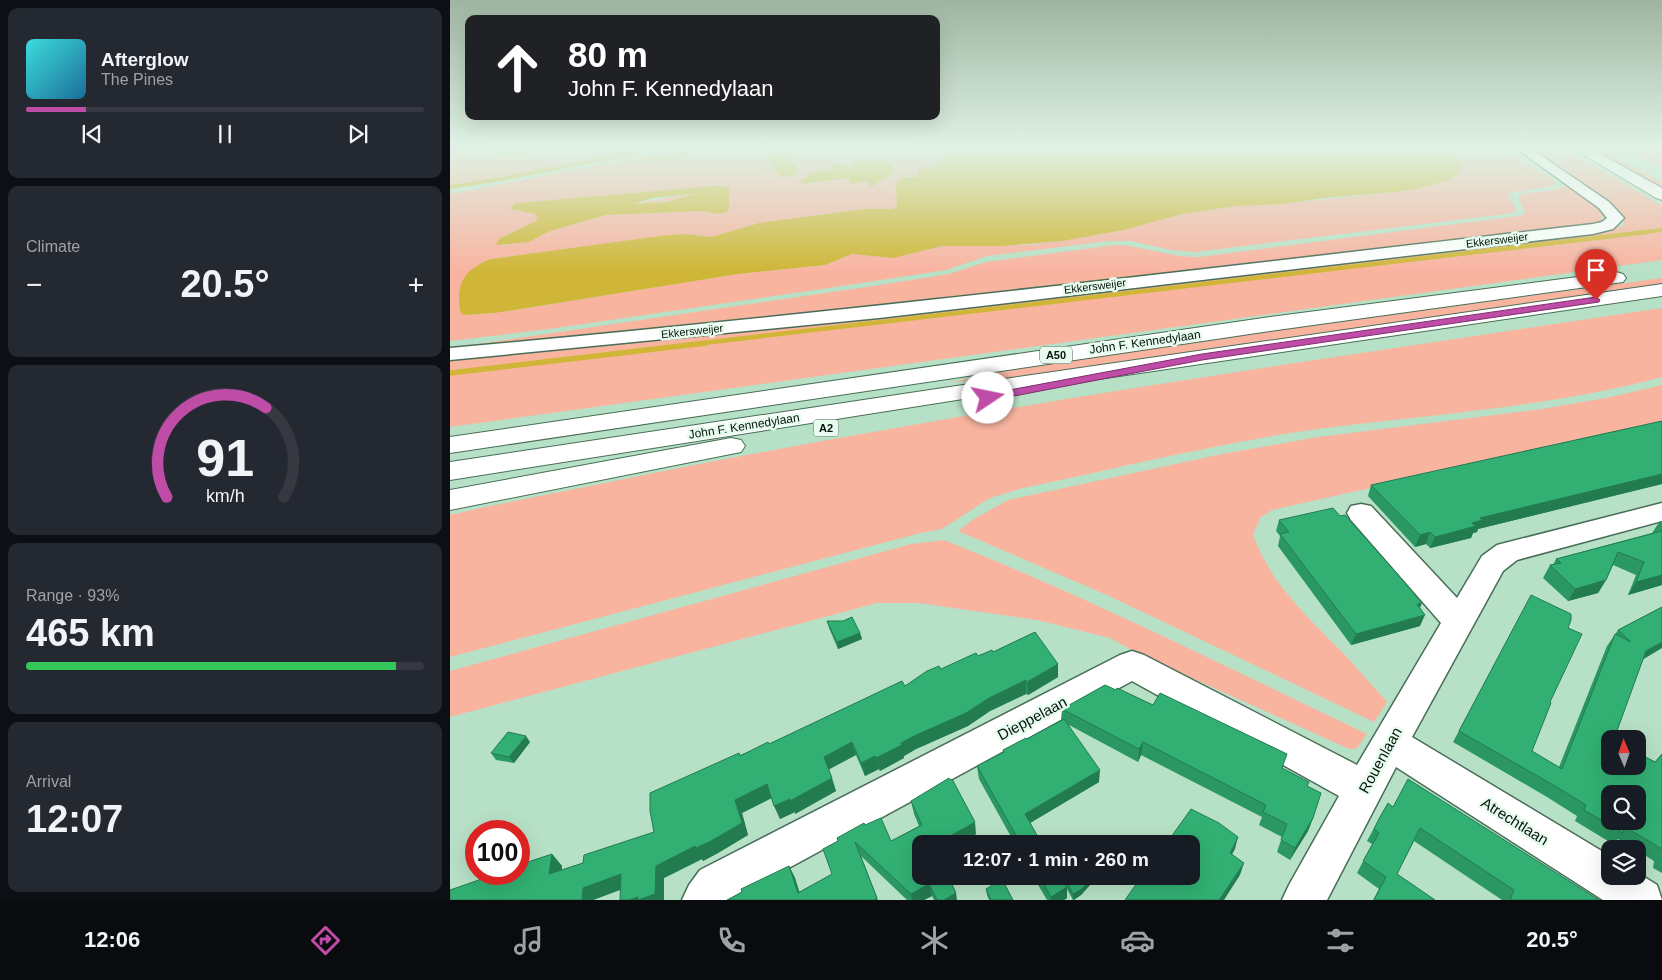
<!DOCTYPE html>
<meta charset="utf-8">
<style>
:root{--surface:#171b24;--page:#242831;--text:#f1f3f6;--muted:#9ea1a6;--line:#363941;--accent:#bf4ca6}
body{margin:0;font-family:Helvetica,sans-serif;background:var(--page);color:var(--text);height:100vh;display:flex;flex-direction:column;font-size:19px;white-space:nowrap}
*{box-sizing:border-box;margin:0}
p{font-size:16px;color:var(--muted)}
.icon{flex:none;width:28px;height:28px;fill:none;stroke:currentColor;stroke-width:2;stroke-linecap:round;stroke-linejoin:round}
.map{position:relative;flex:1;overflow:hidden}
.sheet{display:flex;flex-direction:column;gap:8px;padding:8px;background:#0d0f14;width:450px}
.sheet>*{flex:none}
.banner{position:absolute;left:15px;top:15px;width:475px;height:105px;border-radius:10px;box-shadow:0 5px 20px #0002;background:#202124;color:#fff;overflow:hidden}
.needle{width:32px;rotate:358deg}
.tools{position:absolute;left:1151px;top:730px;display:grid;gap:10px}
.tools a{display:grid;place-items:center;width:45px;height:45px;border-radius:10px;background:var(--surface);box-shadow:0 5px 20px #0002;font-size:25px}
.speed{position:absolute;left:15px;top:820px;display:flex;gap:10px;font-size:25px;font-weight:700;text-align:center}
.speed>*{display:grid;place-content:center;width:65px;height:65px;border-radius:50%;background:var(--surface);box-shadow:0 5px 20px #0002;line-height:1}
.speed .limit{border:8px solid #d22;background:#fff;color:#111}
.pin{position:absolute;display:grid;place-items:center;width:42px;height:42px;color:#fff;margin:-51px -21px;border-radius:50% 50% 50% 0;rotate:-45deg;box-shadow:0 0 5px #0007}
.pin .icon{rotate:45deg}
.me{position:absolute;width:55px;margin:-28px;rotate:79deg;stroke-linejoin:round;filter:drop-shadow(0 0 4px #0008)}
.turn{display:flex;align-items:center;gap:18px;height:105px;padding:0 20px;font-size:22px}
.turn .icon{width:65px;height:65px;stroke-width:2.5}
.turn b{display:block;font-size:35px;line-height:42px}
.big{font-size:38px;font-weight:700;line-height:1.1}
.sheet .card{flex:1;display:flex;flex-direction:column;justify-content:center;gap:8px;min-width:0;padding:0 18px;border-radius:10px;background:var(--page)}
.sheet .dial{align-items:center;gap:0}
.dial svg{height:130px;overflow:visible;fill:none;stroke:var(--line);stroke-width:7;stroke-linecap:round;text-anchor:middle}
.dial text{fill:var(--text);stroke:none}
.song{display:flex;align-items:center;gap:15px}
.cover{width:60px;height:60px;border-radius:8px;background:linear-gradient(135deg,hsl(180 70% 55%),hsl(200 70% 35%))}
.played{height:5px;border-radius:2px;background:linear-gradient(90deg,var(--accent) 15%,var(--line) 15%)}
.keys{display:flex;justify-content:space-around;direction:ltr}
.heat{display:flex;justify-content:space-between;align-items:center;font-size:28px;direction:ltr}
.charge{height:8px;border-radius:4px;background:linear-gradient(90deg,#34c759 93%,var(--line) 0)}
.trip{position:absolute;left:462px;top:835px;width:288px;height:50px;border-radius:10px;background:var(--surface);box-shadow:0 5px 20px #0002;font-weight:700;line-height:50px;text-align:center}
.tabs{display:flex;height:80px;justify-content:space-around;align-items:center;background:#090b0e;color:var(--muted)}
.tabs .icon{width:35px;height:35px}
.tabs .on{color:var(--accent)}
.tabs b{font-size:22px;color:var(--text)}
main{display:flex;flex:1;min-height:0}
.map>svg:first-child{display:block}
.green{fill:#f9b4a0;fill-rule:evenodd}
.water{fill:#d0b637;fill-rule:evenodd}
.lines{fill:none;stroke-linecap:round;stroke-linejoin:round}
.stream-far2{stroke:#d0b637;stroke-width:4}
.stream-far1{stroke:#d0b637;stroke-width:4.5}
.stream{stroke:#d0b637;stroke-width:5.5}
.minor-casing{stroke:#486e57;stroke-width:3}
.major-casing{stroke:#486e57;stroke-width:2}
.highway-casing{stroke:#486e57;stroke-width:2}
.minor{fill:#fff;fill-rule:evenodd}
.major{fill:#fff;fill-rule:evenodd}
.highway{fill:#fff;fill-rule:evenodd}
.wall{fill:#2b9763}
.shaded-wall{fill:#237b50}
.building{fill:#32b073;stroke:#237b50;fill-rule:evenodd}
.route{fill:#bf4ca6;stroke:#7c316c}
.labels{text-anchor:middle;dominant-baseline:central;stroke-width:5;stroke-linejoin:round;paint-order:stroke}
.far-street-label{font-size:11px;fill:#06150c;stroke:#e7fcee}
.shield{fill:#e7fcee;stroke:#4a5a50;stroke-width:1}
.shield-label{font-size:11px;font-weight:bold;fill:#06150c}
.street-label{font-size:12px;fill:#06150c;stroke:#e7fcee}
.near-street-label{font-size:15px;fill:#06150c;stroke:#e7fcee}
</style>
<main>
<section class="sheet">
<div class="card">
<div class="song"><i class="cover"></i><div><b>Afterglow</b><p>The Pines</p></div></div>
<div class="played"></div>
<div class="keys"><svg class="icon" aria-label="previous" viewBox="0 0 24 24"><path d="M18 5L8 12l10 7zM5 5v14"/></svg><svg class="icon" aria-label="pause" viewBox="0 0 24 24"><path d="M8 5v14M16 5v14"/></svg><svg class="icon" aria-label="next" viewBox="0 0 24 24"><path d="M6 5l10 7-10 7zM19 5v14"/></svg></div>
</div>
<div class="card"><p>Climate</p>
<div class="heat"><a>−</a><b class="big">20.5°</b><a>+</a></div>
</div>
<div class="card dial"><svg viewBox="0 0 100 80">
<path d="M14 69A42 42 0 1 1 86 69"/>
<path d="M14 69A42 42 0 0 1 75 14" stroke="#bf4ca6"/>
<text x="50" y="56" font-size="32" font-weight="700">91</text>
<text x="50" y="72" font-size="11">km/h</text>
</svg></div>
<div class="card"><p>Range · 93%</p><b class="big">465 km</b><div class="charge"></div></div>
<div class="card"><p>Arrival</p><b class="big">12:07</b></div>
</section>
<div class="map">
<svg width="1212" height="900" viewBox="0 0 1212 900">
<rect width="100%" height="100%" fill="#b7e1c6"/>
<g class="green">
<polygon points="0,146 62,146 44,154 55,155 114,146 219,146 100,170 2,187 0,187"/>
<path d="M243,146H318L321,168L333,178L347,174L337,163L333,146H528H519L468,177L456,176L445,192L447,205L443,209H414L309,223L261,237L237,234L41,259C16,269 7,284 10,311L14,315L45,313L288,274L375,265L402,254L443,258L492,246L575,245L612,241L674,230L732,214L795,205L850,202L945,192L968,189L1005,177L1004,153L996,146H1050L1106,182L1104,186L1059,193L1058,196L1066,210L1064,213L1056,214L745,252L721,250L681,241H658L537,256L496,270L379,288L106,328L0,341V194ZM235,151L238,157L234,158L179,163ZM392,163L398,168L405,163H411L439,176L421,187L418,181L400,183L398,178L360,184L351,180L358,177L359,172L381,169L384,164ZM262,186H276L279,188V194L268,214L251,211L156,215L100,231L79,242L52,245L58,234L86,222L87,217L85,214L66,210L69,203Z"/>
<polygon points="1077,146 1110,146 1212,206 1212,260 0,427 0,358 117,349 1163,228 1173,226 1174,222 1171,213 1163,205"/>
<polygon points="1132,146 1148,146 1212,182 1212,192"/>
<polygon points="1169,146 1208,146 1212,148 1212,169"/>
<path d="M1115,183L1150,210L1153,215L1150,223L244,328L0,348L430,285L499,274L536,262L664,245C693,245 720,258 749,257L1068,216L1073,215L1075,213L1068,197L1070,194C1084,191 1103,193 1116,185Z"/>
<polygon points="243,193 247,193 217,202 181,204"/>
<polygon points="1212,278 1212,284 568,378 501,382 560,370 842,328"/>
<path d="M1212,308V377C1097,408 979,414 861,430C764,444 668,468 573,488L540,498L492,529L471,533L0,657V515C56,502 113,492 169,480C515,410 864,360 1212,308Z"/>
<path d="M1212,385V423L822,510L810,518L803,535C822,584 849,608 885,645C903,663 920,683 937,702L924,722L659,596L508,531L524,519L558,500L772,454L868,437L1092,409L1161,397Z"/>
<path d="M494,540C638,597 777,667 917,734L906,749H899L691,655L660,638L587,620L468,603H427L0,717V671L461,544Z"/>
</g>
<g class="water">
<polygon points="62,146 114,146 72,153 43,155"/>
<path d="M318,146H333L337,163L345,164L347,174L333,178C320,170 320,160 318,146Z"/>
<path d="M519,146H996L1010,161L1012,168L1007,175L998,180L968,189L945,192L873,198L834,204L787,206L732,214L674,230L612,241L552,246H492L443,258L402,254L375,265L288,274L45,313L13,315L10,311C6,282 15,269 41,259L217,235L237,234L261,237L309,223L414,209H443L447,205C447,195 442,181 454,177C458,176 463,178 468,177L467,170L489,164L504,151Z"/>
<polygon points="235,151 238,156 234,158 176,163"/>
<polygon points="430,159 437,160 444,170 439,176 421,187 418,181 401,184 398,178 353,184 350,181 358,177 359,173 381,169 384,164 394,163 398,168 405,163"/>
<path d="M262,186H274L279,188V208L277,212L268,214L251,211L156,215L100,231L79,242L46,245L49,239L86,221L87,217L85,214L61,209L64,204L69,203ZM247,193L217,202L182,204L204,198Z"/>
</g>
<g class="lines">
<g class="stream-far2">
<polyline points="0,187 51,179 219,146"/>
<polyline points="1186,233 1212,230"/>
</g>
<polyline class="stream-far1" points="245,344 1196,232"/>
<polyline class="stream" points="0,373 256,343"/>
<g class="minor-casing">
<g id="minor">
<path d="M1063,146H1077L1159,202L1174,218L1163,229L1143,234L429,318L0,360V348C382,314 762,268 1143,224L1152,222L1157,218L1149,208Z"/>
<polygon points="1212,503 1212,521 1067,560 1053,571 962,737 1160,856 1160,876 1188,876 1188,873 1207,885 1212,900 1153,900 946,767 877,900 832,900 839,885 889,796 682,681 280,900 232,900 239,885 250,870 670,655 682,651 694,655 907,765 991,623 901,520 897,513 901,506 911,504 921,506 1007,598 1032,556 1047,545"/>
</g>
</g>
<g class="major-casing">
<polygon id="major" points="1119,146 1136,146 1212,188 1212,200 1206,198"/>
</g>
<g class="highway-casing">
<g id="highway">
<polygon points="1166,272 1173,274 1176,278 1173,282 820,331 0,453 0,437 820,317"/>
<polygon points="1212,284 1212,296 513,399 0,480 0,462 513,385"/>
<polygon points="281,438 291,440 295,446 291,452 0,510 0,490"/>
</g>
</g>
<use href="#minor" class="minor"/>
<use href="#major" class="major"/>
<use href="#highway" class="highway"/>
</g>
<g class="wall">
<polygon points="1212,421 1212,484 1028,529 1027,532 1023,533 1021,538 980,548 976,544 965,547 918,496 921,485"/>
<polygon points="829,520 970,608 970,626 901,645 828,546 830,536 826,531"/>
<polygon points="1210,521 1212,521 1212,585 1178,595 1186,575 1163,565 1156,580 1148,593 1118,601 1093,578 1100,565 1103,565 1106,559 1202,533"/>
<polygon points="1081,595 1118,628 1100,702 1082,751 1109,767 1157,646 1168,630 1212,607 1193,660 1160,739 1205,762 1212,754 1212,873 1203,868 1204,861 1188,851 1188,849 1184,849 1168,839 1163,844 1125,821 1127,816 1097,797 1003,742"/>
<polygon points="377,621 410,633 412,639 388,649 379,628"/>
<polygon points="543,652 608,677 578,695 576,694 540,711 518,726 466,749 454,756 454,758 430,771 429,769 415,776 406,755 378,769 386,791 345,814 345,812 330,819 322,798 292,813 298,835 268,853 253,861 252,859 214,878 214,900 170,900 170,890 143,900 29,880 102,854 112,866 112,870 133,863 204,832 289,753 290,755 319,744 455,686 491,669 528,656"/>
<polygon points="612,709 832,768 857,786 863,818 858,831 840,860 827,852 832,837 809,825 812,817 691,755 688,762 619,725 649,782 580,823 592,844 565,844 529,779 527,766 553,752 553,750 577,739 611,720"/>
<polygon points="80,742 64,763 46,760 41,753"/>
<polygon points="461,801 526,834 509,844 471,844 471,876 499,876 507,900 484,900 482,896 474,900 457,900 411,856 428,900 277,900 339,866 345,878 349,892 382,874 415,825 441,841 469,826 464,814"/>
<polygon points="943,807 1149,900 1052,900 964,841 947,874 985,900 923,900 929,889 907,873 922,844 917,841 930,817"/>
<polygon points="583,876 611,876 615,883 615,878 618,876 644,876 640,882 640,885 631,895 624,900 623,900 617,889 617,898 614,900 597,900"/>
<polygon points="536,889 563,900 539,900 537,895"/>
</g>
<g class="shaded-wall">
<polygon points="1212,474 1212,484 1028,529 1027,532 1023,533 1021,538 980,548 985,537 1030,518"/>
<polygon points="980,532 976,544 965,547 970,535"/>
<polygon points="1212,575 1212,585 1178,595 1186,582"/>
<polygon points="1156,580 1148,593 1118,601 1125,589"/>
<polygon points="972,603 967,615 967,604"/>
<polygon points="975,615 970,626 901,645 906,634"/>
<polygon points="410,633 412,639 388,649 387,642"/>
<polygon points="1212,642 1212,648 1187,663 1196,651"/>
<polygon points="608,664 608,677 578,695 577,682"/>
<polygon points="576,680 576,694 540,711 518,726 466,749 454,756 454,758 430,771 426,758 464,736"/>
<polygon points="76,736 80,742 64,763 59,757"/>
<polygon points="402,742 406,755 378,770 374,757"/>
<polygon points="693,742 691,755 688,762 689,749"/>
<polygon points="425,756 429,769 415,776 411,763"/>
<polygon points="650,770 649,782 575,826 575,814"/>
<polygon points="382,778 386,791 345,814 345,812 330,819 324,806"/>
<polygon points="317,784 323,797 292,813 298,835 268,853 253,861 252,859 214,878 214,900 179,900 206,866 245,846 285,800"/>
<polygon points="863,818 858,831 840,860 845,848"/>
<polygon points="525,822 526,834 509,844 495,844 495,839"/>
<polygon points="788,837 785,849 776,865 780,853"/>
<polygon points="102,854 112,866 110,886 99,874"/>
<polygon points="794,863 790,875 774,900 769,900"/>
<polygon points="339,866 345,878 352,900 348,893"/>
<polygon points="171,874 180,886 143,900 132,900 133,888"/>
<polygon points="640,876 644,876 640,882 640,885 631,895 623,900 623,894"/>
<polygon points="479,884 482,896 474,900 462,900 461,894"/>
<polygon points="617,887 617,898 614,900 601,900 601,897"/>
<polygon points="506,893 507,900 494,900"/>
</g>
<g class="building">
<polygon points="1212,421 1212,474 1030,518 1032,520 1022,523 1026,526 985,537 980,532 970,535 921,485"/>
<polygon points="883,508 890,516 895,515 943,569 972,603 967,604 975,615 906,634 830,534 839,532 829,520"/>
<polygon points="1212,531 1212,575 1186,582 1194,562 1168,552 1156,580 1125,589 1100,565 1111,563 1106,559"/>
<path d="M1081,595L1121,614V620L1118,628L1132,634L1100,702L1101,703L1082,751L1112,769L1165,634L1181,642L1168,630L1212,607V642L1196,651L1164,739H1160V766H1188V753L1205,762L1212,754V849L1175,827L1173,833L1134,810L1136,805L1105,786L1009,731ZM1160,794H1188V821H1160Z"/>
<polygon points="402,617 410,633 387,642 377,621 393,621"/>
<polygon points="585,632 608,664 577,682 576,680 539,698 516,713 464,736 451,743 452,745 426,758 425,756 411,763 402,742 374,757 382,778 340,801 340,799 324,806 317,784 285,800 292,823 261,841 246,848 245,846 206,866 205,894 188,900 188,897 179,900 170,900 171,874 133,888 132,900 0,900 0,890 29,880 29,878 42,874 69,874 69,865 102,854 99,874 133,863 134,855 204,832 200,811 200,793 289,753 290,756 318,742 319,744 452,681 455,686 477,671 489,666 491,669 526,653 528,656 542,650 543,652"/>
<polygon points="655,685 666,690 667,688 703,705 710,693 837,754 832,768 859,782 857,786 871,793 863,818 845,848 831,840 837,824 813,812 816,805 693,742 689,749 612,709"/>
<polygon points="614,719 650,770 575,814 592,844 571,844 527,766 554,752 553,750 576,738 577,739"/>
<polygon points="58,732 76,736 59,757 41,753"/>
<polygon points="499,778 500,780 502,779 525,822 495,839 495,844 471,844 471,876 498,876 506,893 494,900 487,900 479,884 461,894 405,842 427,898 424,900 277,900 292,892 291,889 339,866 348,893 382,874 373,849 388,841 387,838 414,823 415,825 431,818 441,841 472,825 461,801"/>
<polygon points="958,779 1149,900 1060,900 1064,890 970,828 947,874 985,900 924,900 936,877 913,861 929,833 924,829 930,817 938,803 943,807"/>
<polygon points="741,809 769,823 788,837 780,853 794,863 769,900 675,900 692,876 741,876 741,844 716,844"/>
<polygon points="589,876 611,876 617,887 601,897"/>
<polygon points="618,876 640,876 639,878 640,879 632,889 623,894 615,878"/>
<polygon points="552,879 563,900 541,900 536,889"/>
</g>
<linearGradient id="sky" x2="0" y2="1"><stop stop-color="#9eb5a1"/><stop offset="0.54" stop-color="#dff2e5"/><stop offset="1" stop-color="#dff2e5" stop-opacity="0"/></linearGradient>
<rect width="1212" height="272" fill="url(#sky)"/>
<polygon class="route" points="1146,297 1150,300 1149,302 752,360 538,401 533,398 538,394 752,354"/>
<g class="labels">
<g class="far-street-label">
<text transform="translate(1047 240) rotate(-7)">Ekkersweijer</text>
<text transform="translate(645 286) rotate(-7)">Ekkersweijer</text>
<text transform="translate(242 331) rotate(-6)">Ekkersweijer</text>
</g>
<g class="shield">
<rect x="590" y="346.5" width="32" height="17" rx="4"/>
<rect x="363.5" y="419.5" width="25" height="17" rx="4"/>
</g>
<g class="shield-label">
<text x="606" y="355">A50</text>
<text x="376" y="428">A2</text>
</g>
<g class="street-label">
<text transform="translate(695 342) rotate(-8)">John F. Kennedylaan</text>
<text transform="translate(294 426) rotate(-9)">John F. Kennedylaan</text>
</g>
<g class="near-street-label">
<text transform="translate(582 718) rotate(-28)">Dieppelaan</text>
<text transform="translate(930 760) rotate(-61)">Rouenlaan</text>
<text transform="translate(1065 821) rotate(32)">Atrechtlaan</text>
</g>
</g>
</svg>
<div class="tools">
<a><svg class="needle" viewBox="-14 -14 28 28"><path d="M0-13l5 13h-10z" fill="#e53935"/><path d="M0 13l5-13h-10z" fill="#9ea1a6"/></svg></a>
<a><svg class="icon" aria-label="search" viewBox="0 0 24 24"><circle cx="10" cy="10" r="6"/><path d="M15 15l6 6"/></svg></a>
<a><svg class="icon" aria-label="layers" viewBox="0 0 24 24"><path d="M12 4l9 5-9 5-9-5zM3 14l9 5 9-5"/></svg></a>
</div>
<div class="speed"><div class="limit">100</div></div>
<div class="pin" style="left:1146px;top:300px;background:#d93025"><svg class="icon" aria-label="arrive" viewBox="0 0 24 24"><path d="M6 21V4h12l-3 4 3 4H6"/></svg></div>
<svg class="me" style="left:538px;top:398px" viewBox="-20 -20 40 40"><circle r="19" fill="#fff"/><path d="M0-13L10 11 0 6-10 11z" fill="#bf4ca6"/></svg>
<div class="trip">12:07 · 1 min · 260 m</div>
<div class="banner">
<div class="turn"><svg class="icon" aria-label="ahead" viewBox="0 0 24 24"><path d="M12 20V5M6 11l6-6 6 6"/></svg><div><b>80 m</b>John F. Kennedylaan</div></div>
</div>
</div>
</main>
<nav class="tabs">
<b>12:06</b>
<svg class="icon on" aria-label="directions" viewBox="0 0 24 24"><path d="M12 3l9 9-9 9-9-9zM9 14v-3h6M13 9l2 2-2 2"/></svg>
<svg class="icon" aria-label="music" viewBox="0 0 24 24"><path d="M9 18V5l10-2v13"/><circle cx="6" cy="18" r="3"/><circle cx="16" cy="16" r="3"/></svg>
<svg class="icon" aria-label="phone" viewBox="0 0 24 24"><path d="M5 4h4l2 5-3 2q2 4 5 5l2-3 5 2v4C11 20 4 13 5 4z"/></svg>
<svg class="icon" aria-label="climate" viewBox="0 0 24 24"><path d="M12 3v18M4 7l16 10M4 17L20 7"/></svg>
<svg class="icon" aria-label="car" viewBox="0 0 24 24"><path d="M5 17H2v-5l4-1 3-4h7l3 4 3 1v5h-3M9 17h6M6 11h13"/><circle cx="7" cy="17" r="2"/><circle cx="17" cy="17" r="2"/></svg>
<svg class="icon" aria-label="filters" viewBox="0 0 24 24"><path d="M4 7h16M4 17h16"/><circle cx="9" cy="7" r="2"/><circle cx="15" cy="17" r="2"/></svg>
<b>20.5°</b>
</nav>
